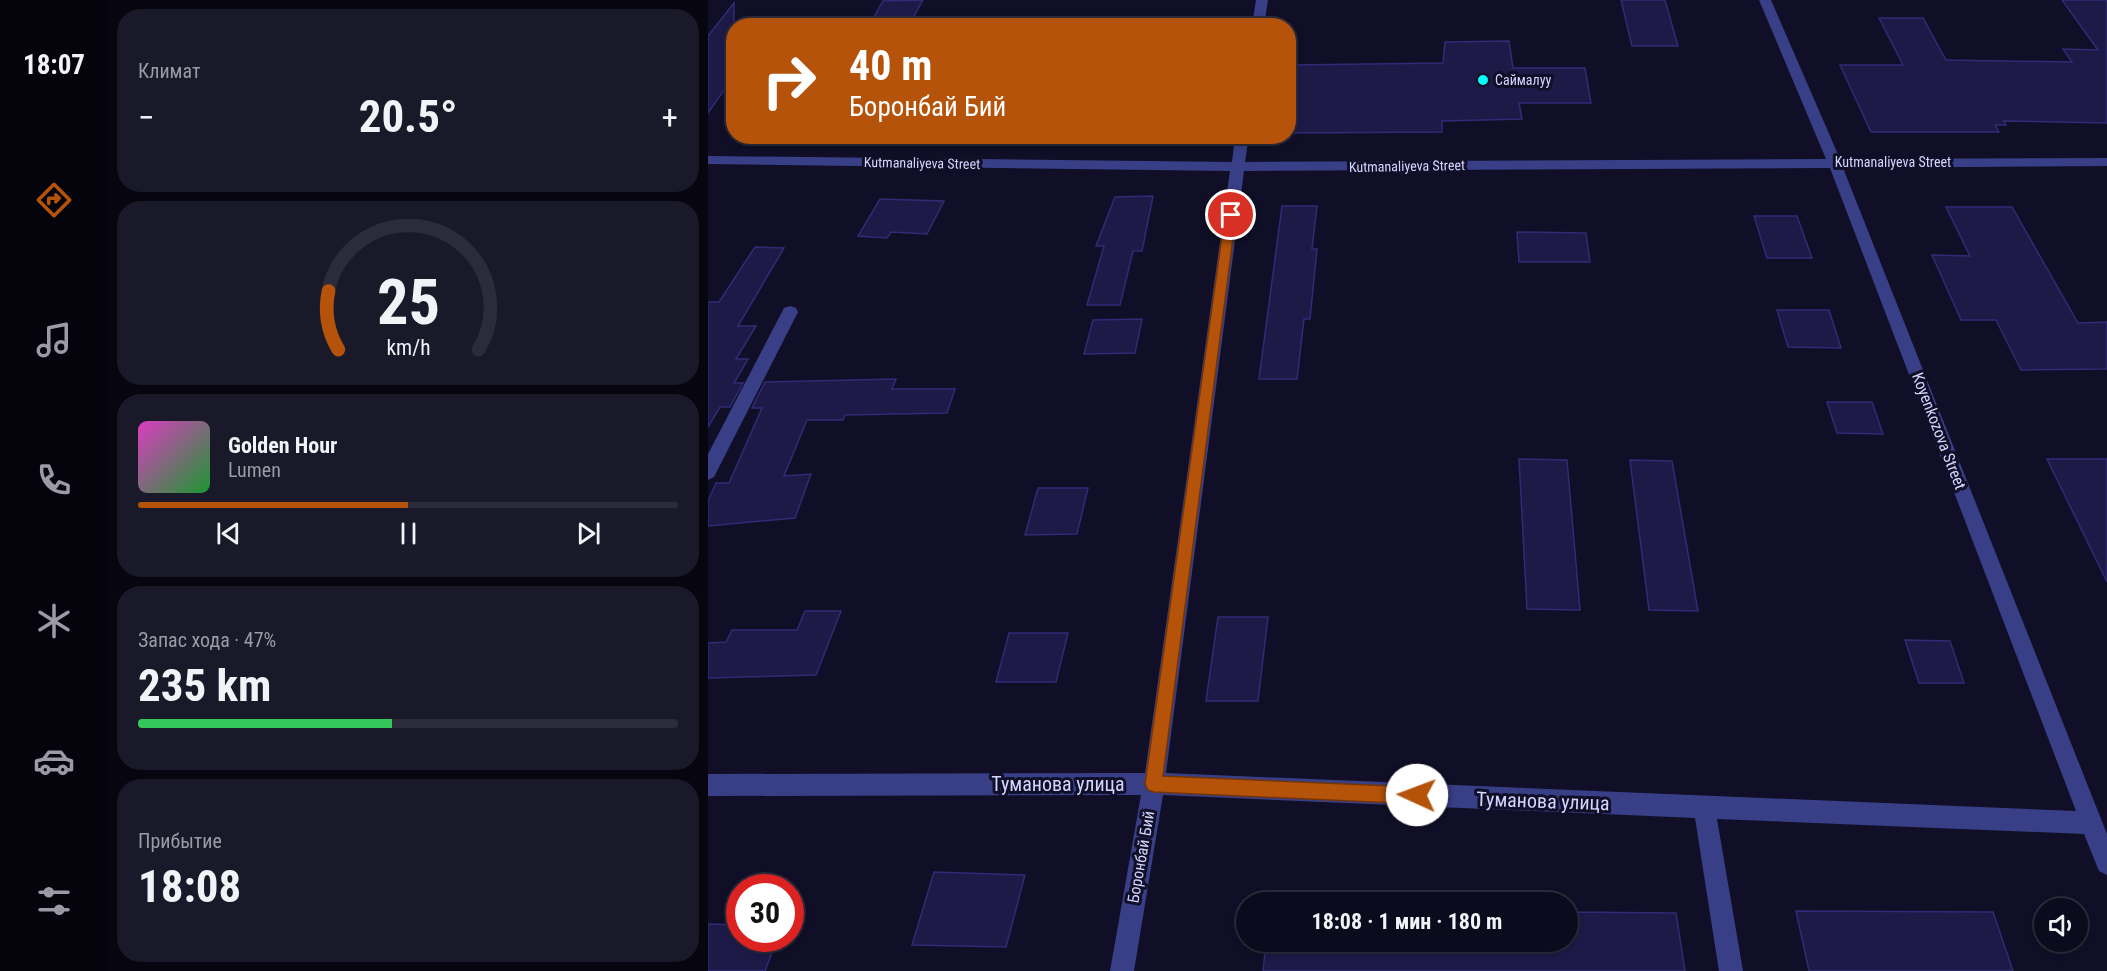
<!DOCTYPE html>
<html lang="ru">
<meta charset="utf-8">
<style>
:root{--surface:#0c0b1d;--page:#1a192a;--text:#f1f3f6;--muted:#9a9ba4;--line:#2c2b3b;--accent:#b45309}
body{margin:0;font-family:"Roboto Condensed",sans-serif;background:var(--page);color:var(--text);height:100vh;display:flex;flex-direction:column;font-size:22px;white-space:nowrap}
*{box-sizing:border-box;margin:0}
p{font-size:20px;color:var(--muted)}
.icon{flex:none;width:33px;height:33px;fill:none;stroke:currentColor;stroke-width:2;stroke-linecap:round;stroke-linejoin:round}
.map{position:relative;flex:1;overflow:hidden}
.panel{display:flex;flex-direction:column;gap:9px;padding:9px;background:#070610;width:600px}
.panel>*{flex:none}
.banner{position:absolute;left:18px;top:18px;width:570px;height:126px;border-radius:24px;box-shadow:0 3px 9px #0003,0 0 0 2px var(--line);background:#b45309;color:#fff;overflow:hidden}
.tools{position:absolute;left:1326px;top:898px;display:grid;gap:12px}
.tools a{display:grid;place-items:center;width:54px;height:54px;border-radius:50%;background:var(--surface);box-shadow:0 3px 9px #0003,0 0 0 2px var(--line);font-size:30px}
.speed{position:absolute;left:18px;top:874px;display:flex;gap:12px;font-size:30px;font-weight:700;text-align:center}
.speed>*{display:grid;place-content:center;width:78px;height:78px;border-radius:50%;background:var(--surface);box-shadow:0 3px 9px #0003,0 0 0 2px var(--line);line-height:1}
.speed .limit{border:9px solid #d22;background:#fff;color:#111}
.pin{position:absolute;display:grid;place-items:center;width:51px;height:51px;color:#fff;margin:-26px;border:3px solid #fff;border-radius:50%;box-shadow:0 2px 6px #0007}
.me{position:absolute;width:66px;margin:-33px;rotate:272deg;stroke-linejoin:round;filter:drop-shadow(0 0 4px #0008)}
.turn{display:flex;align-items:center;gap:21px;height:126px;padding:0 24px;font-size:27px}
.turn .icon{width:78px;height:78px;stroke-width:2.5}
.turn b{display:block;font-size:42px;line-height:51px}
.big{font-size:45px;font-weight:700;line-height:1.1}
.panel .widget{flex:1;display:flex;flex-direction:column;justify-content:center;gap:9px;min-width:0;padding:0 21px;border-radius:24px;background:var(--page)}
.panel .dial{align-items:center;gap:0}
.dial svg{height:156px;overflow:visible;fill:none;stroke:var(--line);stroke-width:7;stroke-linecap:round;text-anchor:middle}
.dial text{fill:var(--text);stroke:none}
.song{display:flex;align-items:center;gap:18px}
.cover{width:72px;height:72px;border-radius:9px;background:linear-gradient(135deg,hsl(310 70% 55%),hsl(130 70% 35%))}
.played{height:6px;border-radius:3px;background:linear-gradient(90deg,var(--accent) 50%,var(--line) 50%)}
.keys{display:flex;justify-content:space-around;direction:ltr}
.heat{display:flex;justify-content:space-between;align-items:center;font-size:33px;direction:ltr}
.charge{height:9px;border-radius:4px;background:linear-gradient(90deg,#34c759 47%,var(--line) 0)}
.trip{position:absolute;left:528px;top:892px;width:342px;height:60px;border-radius:30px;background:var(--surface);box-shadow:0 3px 9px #0003,0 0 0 2px var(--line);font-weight:700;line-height:60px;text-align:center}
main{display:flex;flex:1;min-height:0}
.dock{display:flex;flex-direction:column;width:108px;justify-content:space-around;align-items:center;background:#05040c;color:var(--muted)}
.dock .icon{width:42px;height:42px}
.dock .selected{color:var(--accent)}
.dock b{font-size:27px;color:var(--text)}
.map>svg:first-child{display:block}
.building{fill:#1d1a48;stroke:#312b75;stroke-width:1.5}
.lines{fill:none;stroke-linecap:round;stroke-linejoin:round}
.minor{fill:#383f87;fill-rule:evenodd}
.route{fill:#b45309;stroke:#753606;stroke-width:1.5}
.poi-dot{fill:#00fff8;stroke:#100f27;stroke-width:2}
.labels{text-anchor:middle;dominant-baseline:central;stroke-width:6;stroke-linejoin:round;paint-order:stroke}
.far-poi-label{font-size:14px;fill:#d4d5ff;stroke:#100f27;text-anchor:start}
.far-street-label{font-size:14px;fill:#d4d5ff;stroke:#100f27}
.street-label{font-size:16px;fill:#d4d5ff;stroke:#100f27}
.near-street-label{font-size:20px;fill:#d4d5ff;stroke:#100f27}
</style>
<main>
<nav class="dock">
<b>18:07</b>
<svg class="icon selected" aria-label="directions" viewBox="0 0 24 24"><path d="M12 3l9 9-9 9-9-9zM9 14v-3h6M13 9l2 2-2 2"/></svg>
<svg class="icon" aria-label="music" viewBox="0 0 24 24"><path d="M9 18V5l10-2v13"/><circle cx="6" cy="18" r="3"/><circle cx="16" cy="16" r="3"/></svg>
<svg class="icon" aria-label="phone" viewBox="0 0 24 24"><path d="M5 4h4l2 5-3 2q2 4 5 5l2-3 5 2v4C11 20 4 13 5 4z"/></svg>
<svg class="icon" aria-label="climate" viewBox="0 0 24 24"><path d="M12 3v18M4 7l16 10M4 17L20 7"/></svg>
<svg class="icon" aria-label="car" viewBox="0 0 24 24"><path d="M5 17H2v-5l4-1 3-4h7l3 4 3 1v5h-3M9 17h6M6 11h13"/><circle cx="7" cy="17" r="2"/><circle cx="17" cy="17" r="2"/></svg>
<svg class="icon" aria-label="filters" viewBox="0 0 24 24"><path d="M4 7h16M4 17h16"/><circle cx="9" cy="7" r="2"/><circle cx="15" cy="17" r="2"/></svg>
</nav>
<section class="panel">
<div class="widget"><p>Климат</p>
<div class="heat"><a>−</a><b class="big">20.5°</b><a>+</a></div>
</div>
<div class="widget dial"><svg viewBox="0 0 100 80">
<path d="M14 69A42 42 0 1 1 86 69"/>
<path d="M14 69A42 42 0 0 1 9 39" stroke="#b45309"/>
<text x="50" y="56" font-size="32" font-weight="700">25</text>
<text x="50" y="72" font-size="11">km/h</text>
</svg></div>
<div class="widget">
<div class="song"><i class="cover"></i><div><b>Golden Hour</b><p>Lumen</p></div></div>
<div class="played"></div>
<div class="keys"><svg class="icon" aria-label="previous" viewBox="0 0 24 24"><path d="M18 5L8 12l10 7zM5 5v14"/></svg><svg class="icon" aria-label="pause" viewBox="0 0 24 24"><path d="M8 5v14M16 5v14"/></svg><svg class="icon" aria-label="next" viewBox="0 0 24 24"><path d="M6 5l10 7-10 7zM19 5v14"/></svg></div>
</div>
<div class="widget"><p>Запас хода · 47%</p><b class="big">235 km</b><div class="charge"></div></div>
<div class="widget"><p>Прибытие</p><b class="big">18:08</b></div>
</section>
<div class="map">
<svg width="1399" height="971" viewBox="0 0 1399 971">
<rect width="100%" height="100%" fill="#100f27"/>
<g class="building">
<polygon points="215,0 201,25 161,26 175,1"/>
<polygon points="913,0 957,0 970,46 924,46"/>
<polygon points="1354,0 1399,0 1399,123 1296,121 1298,125 1287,125 1291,132 1163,132 1132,65 1195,65 1171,18 1215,18 1238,60 1364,62 1355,49 1390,50"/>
<polygon points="26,3 26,76 0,113 0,36"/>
<polygon points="801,41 805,68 877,68 883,103 811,103 814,119 734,121 734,132 580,133 580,97 584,65 735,63 737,42"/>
<polygon points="445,196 434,251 425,251 412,305 379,305 396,246 388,246 407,197"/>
<polygon points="172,199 236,201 219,234 183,232 179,238 150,236"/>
<polygon points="574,206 609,206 604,249 609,249 602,319 596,319 589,379 551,379"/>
<polygon points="1238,207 1304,207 1370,323 1399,322 1399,369 1313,370 1288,320 1253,320 1224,255 1262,256"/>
<polygon points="1046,216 1089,216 1104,258 1059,258"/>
<polygon points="809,232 878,233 882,262 811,262"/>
<polygon points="47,247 76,248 30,326 48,326 28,359 40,359 26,383 35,383 22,407 12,407 0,427 0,302 11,302"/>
<polygon points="1069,310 1121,310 1133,348 1080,347"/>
<polygon points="434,319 427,353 376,354 385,320"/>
<polygon points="188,379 184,389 247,389 239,413 137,415 135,420 99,420 76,476 103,474 87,518 0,526 0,501 8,483 21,483 54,408 44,408 57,382"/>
<polygon points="1119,402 1164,402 1175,434 1129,433"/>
<polygon points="811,459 859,460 872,610 819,609"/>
<polygon points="1339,459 1399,459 1399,582"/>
<polygon points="922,460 964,461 990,611 941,610"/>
<polygon points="330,488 380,488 369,534 317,535"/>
<polygon points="97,611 133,611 108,675 0,678 0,643 18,642 24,630 89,630"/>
<polygon points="510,617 560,617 550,701 498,701"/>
<polygon points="301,633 360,633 348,682 288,682"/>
<polygon points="1197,640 1242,641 1256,683 1211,683"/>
<polygon points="226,872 317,875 298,947 204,945"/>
<polygon points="1088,911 1285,912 1305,971 1101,971"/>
<polygon points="860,912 968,913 977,971 555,971 558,942 860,942"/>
<polygon points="0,924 32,925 32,939 69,939 57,971 0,971"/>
</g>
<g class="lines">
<g class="minor">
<polygon points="548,0 560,0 556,26 544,26"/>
<path d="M1051,0H1063L1132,159L1399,158V166L1135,168L1399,834V875L1391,871L1376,834L1009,819L1035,971H1011L987,818L455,795L426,971H402L433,795L0,796V774L437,773L522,171L0,164V156L524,162L527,136H541L537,162L1118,159ZM1122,168L1368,811L458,773L536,171Z"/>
<polygon points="82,306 88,308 90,312 6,477 0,480 0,454 76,308"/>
</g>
</g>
<polygon class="route" points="523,211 528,215 455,776 709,787 715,789 717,795 715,801 709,804 446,792 440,790 437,784 517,215"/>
<circle class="poi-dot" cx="775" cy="80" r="6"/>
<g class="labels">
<g class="far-poi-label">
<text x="787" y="80">Саймалуу</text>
</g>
<g class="far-street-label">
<text x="1185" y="162">Kutmanaliyeva Street</text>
<text transform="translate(214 163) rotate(1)">Kutmanaliyeva Street</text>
<text transform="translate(699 166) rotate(-1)">Kutmanaliyeva Street</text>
</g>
<g class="street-label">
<text transform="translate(1231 431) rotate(69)">Koyenkozova Street</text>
<text transform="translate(433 857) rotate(-80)">Боронбай Бий</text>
</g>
<g class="near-street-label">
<text x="350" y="784">Туманова улица</text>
<text transform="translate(835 801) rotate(2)">Туманова улица</text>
</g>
</g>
</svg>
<div class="tools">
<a><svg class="icon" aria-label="sound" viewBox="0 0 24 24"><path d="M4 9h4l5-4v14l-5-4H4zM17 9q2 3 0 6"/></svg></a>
</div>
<div class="speed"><div class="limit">30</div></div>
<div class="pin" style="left:523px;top:215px;background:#d93025"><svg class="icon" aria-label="arrive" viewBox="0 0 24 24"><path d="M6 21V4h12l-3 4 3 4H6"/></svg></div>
<svg class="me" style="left:709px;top:795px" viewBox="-20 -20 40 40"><circle r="19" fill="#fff"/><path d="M0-13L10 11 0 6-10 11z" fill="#b45309"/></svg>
<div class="trip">18:08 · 1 мин · 180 m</div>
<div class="banner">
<div class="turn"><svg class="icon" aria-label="right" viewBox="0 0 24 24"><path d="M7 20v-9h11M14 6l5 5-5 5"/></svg><div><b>40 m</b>Боронбай Бий</div></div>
</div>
</div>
</main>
